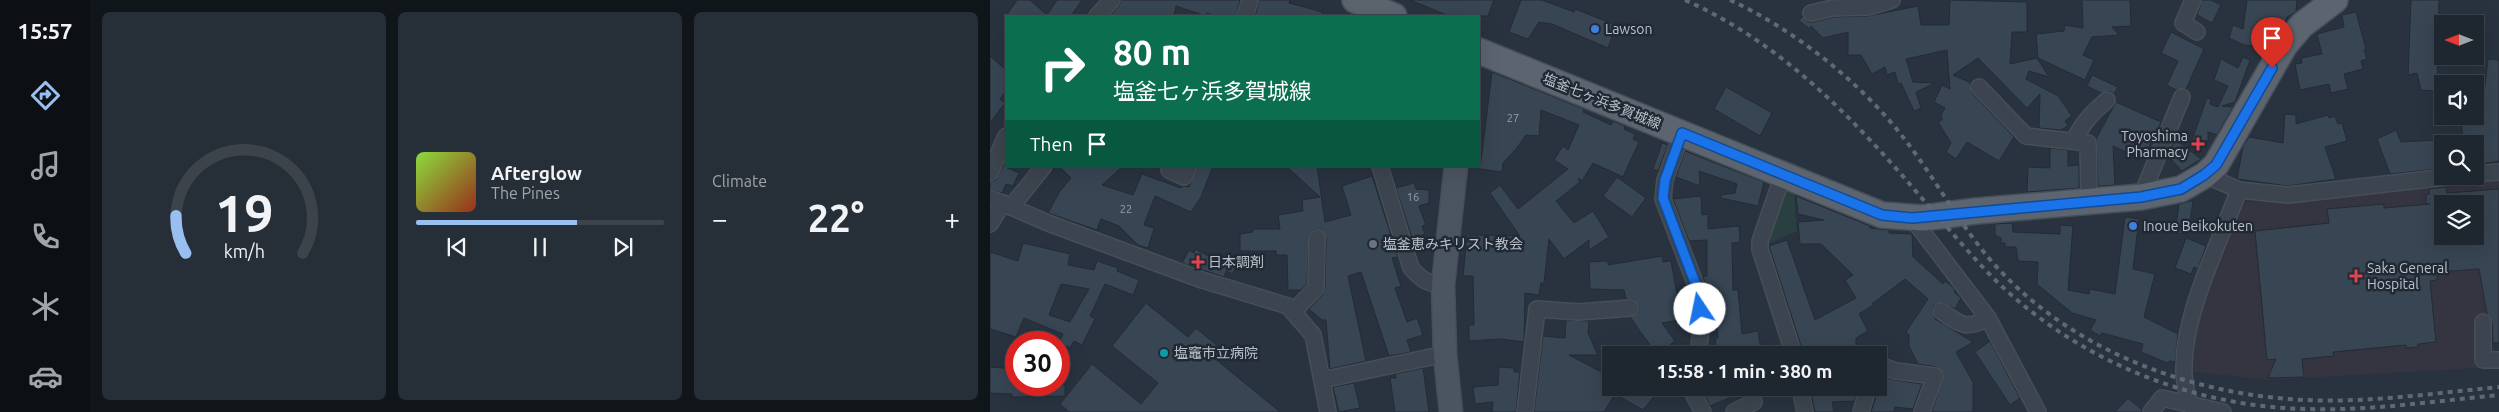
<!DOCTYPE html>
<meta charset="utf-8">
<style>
:root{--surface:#1e262f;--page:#262e37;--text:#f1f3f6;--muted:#a1a5aa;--line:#3c434b;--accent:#98bfef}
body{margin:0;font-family:Ubuntu,"Noto Sans JP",sans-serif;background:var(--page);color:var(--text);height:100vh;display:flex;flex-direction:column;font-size:19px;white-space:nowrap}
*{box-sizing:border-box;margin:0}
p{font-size:16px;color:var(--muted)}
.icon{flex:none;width:28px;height:28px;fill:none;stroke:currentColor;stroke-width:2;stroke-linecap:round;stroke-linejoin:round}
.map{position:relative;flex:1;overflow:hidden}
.drawer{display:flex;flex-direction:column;gap:12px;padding:12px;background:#10151a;width:900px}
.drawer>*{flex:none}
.hud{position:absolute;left:15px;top:15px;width:475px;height:152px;border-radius:0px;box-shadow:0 5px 20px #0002,0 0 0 1px var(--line);background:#0b6e4f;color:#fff;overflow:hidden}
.needle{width:32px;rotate:270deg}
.fabs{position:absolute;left:1444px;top:15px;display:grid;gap:10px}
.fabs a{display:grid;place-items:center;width:50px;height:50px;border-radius:0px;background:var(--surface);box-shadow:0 5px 20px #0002,0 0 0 1px var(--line);font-size:25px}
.speed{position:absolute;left:15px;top:331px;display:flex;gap:10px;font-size:25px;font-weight:700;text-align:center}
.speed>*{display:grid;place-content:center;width:65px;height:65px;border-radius:50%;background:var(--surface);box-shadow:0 5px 20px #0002,0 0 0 1px var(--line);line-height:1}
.speed .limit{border:8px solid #d22;background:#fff;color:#111}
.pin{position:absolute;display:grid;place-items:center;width:42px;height:42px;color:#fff;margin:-51px -21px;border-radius:50% 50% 50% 0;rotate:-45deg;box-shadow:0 0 5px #0007}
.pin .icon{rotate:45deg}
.me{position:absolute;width:55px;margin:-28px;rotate:349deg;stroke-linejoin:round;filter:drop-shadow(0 0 4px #0008)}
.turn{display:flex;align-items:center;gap:18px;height:105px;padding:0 25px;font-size:22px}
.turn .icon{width:65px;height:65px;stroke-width:2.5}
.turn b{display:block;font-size:35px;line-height:42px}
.then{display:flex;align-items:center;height:48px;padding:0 25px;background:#0003;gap:10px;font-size:19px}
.big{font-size:38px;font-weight:700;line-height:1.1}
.drawer .tile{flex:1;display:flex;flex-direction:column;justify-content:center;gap:8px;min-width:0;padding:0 18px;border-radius:8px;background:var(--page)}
.drawer .dial{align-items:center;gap:0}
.dial svg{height:130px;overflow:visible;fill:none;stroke:var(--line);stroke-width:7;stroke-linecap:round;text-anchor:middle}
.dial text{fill:var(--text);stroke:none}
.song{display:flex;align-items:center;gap:15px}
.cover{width:60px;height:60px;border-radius:8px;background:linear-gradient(135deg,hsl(90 70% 55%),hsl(10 70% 35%))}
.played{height:5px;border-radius:2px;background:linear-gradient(90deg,var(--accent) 65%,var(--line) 65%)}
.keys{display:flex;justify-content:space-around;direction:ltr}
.heat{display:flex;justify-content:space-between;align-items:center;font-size:28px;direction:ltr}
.drawer .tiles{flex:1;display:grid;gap:12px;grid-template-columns:repeat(3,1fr)}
.trip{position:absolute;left:612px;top:346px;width:285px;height:50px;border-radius:0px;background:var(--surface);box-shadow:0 5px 20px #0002,0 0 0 1px var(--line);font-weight:700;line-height:50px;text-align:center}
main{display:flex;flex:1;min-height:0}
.tab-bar{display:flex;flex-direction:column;width:90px;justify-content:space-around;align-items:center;background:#0c0f13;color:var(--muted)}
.tab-bar .icon{width:35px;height:35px}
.tab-bar .current{color:var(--accent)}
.tab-bar b{font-size:22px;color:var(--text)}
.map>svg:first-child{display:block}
.medical{fill:#353441;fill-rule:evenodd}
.green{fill:#2a3f40}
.building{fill:#384553;stroke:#232c36;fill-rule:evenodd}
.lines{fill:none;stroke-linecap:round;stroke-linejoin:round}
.street-casing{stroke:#464e58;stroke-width:18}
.secondary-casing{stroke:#464e58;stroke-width:25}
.primary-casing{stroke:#464e58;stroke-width:28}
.street{stroke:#3c454f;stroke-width:15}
.secondary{stroke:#4b5562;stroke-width:22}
.primary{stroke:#5b646f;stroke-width:25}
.rail{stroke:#5f6976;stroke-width:4;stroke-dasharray:5 5;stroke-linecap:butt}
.route-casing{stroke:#114b97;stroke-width:12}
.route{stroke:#1a73e8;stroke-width:9}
.shop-dot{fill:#3f7fe0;stroke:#212a34;stroke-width:2}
.health-dot{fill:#e0444e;stroke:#212a34;stroke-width:2}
.worship-dot{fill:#6b7280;stroke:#212a34;stroke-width:2}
.culture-dot{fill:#0f9aa8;stroke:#212a34;stroke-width:2}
.labels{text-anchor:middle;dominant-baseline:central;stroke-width:5;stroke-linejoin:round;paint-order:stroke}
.number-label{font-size:11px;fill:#98a0ab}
.poi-label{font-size:14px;fill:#b9c0ca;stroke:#212a34;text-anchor:start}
.street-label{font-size:14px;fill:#b9c0ca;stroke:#212a34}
</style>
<main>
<nav class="tab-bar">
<b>15:57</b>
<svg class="icon current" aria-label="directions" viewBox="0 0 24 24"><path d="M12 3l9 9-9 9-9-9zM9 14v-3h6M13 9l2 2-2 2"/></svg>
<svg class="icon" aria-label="music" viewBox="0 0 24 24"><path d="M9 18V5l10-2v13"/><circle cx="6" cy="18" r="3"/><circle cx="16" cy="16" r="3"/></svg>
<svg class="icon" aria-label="phone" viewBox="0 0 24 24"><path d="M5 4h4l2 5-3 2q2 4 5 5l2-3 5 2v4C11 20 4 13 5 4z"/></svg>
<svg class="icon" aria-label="climate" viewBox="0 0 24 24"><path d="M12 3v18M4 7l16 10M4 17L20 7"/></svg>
<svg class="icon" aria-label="car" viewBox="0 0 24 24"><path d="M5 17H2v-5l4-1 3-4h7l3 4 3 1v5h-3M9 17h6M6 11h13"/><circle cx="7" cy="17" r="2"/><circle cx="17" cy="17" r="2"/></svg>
</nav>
<section class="drawer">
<div class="tiles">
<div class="tile dial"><svg viewBox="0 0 100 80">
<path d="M14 69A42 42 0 1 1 86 69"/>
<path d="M14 69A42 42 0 0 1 8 46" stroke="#98bfef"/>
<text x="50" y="56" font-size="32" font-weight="700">19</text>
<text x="50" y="72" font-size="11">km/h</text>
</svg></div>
<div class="tile">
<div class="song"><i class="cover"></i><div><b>Afterglow</b><p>The Pines</p></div></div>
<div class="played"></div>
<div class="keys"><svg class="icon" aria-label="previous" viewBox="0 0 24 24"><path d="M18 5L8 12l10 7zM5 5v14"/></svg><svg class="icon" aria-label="pause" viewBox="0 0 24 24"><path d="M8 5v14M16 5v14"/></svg><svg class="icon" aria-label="next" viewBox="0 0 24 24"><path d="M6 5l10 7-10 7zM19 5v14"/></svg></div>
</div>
<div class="tile"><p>Climate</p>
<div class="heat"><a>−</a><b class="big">22°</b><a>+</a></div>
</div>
</div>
</section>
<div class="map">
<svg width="1509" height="412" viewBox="0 0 1509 412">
<rect width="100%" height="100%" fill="#28333f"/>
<path class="medical" d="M1509,176V316L1485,320L1488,368L1277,380L1198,371L1208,315L1251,203L1348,196ZM1452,204H1485V236H1452Z"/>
<polygon class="green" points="794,186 804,189 807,231 776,245"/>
<g class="building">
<polygon points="27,0 40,0 57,15 67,0 92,0 81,16 16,16"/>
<polygon points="131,0 250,0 246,16 227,16 217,13 216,16 186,6 184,16 120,16 129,6"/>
<polygon points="269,0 300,0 299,3 332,12 332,16 265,16"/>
<polygon points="420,0 504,0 498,16 459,16"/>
<polygon points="531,0 552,0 584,12 585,9 626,25 618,48 562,24 549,22 538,39 519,32"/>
<polygon points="960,0 1037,2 1037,32 1022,32 1020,64 1047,58 1059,77 1039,71 1036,79 1068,96 1082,116 1075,121 1078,126 1071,130 1049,128 1050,94 1037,108 988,58 963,75 981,83 982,93 1024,137 1009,161 977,142 966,159 956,152 961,143 948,122 952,120 951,115 955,108 944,102 952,85 960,89 957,50 916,59 923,82 945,83 926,92 931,108 924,111 911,83 908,84 905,72 897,75 895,67 882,74 871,55 858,55 858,32 833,38 821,26 820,29 809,21 812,16 818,22 823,22 844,17 878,16 928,6 931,25 959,25"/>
<polygon points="1092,0 1140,0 1141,26 1122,27 1129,35 1102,37 1093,55 1104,60 1095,80 1048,58 1046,34 1074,31 1075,25 1093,28"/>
<polygon points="1212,0 1221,0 1231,5 1222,23 1207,15"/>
<polygon points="1257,0 1307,0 1306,12 1297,17 1296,21 1277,47 1254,45 1239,38 1243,25 1253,29"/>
<polygon points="1421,0 1449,0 1447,91 1431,90 1427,73 1418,75"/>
<polygon points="1366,12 1376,49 1374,50 1377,59 1371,61 1373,69 1354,74 1358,89 1341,93 1339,84 1310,90 1305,64 1312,63 1311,58 1332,54 1327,34 1354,27 1352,15"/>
<polygon points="1181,32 1214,49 1196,89 1186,90 1177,85 1188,61 1171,53"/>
<polygon points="0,56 16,70 16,91 10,99 15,103 0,123"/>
<polygon points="1253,57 1260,60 1245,102 1232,106 1243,107 1227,135 1218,132 1218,141 1202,140 1217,98 1221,99 1220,104 1228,107 1238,86 1224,80 1231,59 1248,68"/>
<polygon points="1498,59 1509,60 1509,161 1485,165 1485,144 1473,144 1471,116 1485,116 1485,93 1494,94"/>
<polygon points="502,72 594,109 593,112 621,125 623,121 635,126 634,129 645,134 643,139 649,142 633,177 603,163 592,181 588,178 590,182 566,201 584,223 603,211 619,237 599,250 599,240 574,259 559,239 554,283 551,283 549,295 535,293 534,342 511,339 479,341 479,325 484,325 483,276 473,276 477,235 530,236 500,193 510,185 528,209 578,169 564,160 573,146 578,150 589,125 551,110 549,136 536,135 526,149 513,163 512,172 490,169"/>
<polygon points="1102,75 1128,87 1124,94 1120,91 1111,93 1097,86"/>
<polygon points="736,87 782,113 770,136 724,109"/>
<polygon points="1126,102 1171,122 1164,140 1163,138 1158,149 1154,147 1149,158 1123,146 1125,185 1108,186 1106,139"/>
<polygon points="1295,114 1306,115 1306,124 1338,115 1339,118 1345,116 1348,124 1352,123 1357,141 1335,147 1346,179 1298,186 1247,179 1253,146 1259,137 1293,143"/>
<polygon points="1406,130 1411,142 1449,140 1451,159 1447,159 1448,169 1400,174 1387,139"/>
<polygon points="1185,139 1211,159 1192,171 1178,156"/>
<polygon points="672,143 678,145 668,171 663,169"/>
<polygon points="1060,148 1078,150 1078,166 1089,165 1089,188 1037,192 1038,167 1060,168"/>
<polygon points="695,151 774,182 768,206 731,198 731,195 745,193 747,184 709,171 710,186 686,177"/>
<polygon points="13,166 29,173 23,186 16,184 12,193 0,189 0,182 6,180"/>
<polygon points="69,166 133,166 112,185 143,195 152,174 191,188 192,186 199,187 208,166 223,166 211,197 201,212 165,196 154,225 164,228 158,248 148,245 129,226 111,219 107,230 58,213 70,191 81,178"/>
<polygon points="296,166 327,166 335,222 361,215 352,186 382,176 408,257 402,258 411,286 405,288 417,322 427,318 433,335 417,340 421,352 399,356 371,272 358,276 376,361 340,369 336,320 332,320 319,309 333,294 335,288 336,238 331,230 323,230 319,234 317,284 311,290 298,290 297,255 286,255 286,251 250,251 250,234 263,232 263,229 290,229 288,215 313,211 312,200 330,197"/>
<polygon points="627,177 656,198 642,217 613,196"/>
<polygon points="424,183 426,189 439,190 439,203 429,206 436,225 432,226 435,234 422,238 406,188"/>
<path d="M1456,187L1457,193L1509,189V343H1503L1502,322L1497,314L1489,269L1447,272V280L1440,281L1446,342L1428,344V347L1416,348V345L1343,352L1344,356L1312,359L1314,377L1278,378L1286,359L1277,360L1265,231L1339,223L1337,209L1394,204V208L1440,204H1436V195L1439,194V189ZM1452,204H1485V236H1452Z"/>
<polygon points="711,196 712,215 718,214 718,229 749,226 750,242 742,243 743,290 748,290 752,334 768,331 772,355 728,355 725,339 728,338 726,314 721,315 713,276 717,276 717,240 699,241 683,199"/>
<polygon points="806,196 880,226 880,228 899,230 899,233 922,234 923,257 953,284 955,281 964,288 965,293 971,298 965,309 952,302 944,305 942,310 945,319 983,342 966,352 983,382 983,412 942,412 954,374 947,367 928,364 919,346 919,335 916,332 938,299 915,279 882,304 883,305 869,314 878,331 866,338 866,355 814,355 779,246 797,240 825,320 866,298 855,280 863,275 831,244 810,244 808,222 834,220 808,214"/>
<polygon points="1200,201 1203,201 1198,234 1185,233 1189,204"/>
<polygon points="1135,217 1149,219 1143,269 1165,274 1154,317 1188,334 1185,362 1180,361 1177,363 1151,352 1153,344 1112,333 1110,336 1100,330 1106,320 1082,313 1047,284 1048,262 1028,261 1026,247 1015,247 1015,243 1011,243 1011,238 1005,235 1005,224 1022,223 1023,232 1070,234 1070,225 1083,226 1078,290 1099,294 1100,289 1125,294"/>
<polygon points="1196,238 1216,246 1208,269 1204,267 1201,274 1185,268"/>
<path d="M33,243L80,254L78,265L104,270L107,261L128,268L127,271L149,280L143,295L115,284L100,316L105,319L92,345L84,341L80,348L69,342L73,334L34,318L26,337L0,329V252L28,261ZM71,284L99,289L80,322L59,315Z"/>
<polygon points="205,249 226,260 227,255 247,262 243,274 236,271 234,277 192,263 199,250 204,253"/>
<polygon points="672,256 673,262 681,261 689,305 700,303 702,318 672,323 685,341 677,347 683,355 667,355 640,317 648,312 649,307 644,300 636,299 634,290 600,289 599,262 618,261 618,265"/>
<polygon points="156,303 198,337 206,328 235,352 228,361 290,412 79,412 70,404 102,364 151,404 168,383 122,346"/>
<polygon points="576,320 599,321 598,333 608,355 579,355 621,377 621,388 671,388 653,410 625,394 614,412 544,412 553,336 575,338"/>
<polygon points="1000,341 1030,398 1020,405 985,352"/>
<polygon points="0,367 26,369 26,385 75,385 75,396 22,397 22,394 0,393"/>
<polygon points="509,367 524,368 524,372 530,372 526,412 502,412 503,402 485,404 483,387 508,385"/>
<polygon points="433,368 439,412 405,412 400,378 406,378 405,374"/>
<polygon points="889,375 905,380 932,384 923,409 905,407 904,412 881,412 889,388"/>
<polygon points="364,383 370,408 349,412 343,387"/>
<polygon points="712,388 764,388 720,406"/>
<polygon points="820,388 868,388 865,401 842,402 844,412 825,412"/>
<polygon points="1138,398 1152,410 1152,412 1125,412"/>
</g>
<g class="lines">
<g class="street-casing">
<g id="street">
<polyline points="1203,0 1193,23 1207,32"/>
<polyline points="821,13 843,8 878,7 902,0"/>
<polyline points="107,16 122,0"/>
<polyline points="255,16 260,0"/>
<polyline points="989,87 1036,136 1098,143 1099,202"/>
<polyline points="692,133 675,180 673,199 707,288 712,321 708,355"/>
<path d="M1084,141C1092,123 1102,113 1117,100"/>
<path d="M390,166L421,268C431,279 437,284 453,285"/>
<polyline points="179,170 194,177 199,166"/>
<polyline points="0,173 16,136"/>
<polyline points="1485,174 1509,172"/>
<polyline points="793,175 770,241 770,249 804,355"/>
<polyline points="1215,175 1249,190 1298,195 1466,176"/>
<polyline points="1151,197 1192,97"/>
<polyline points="0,198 58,223 212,280 298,306 323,335 338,412"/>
<polyline points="21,207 54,166"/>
<polyline points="922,218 998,318 1048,412"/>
<polyline points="0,224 13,203"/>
<path d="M951,311C970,325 977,330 998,318"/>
<polyline points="303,312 326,288 327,238"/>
<polyline points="1493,322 1493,360 1509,360"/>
<polyline points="889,365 906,371 945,376 932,412"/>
<polyline points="332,380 455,354"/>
<polyline points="700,388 713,412"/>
<polyline points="810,388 815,412"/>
<path d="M1200,405C1197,393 1193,379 1194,367C1194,312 1230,241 1249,190"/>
<polyline points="535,412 547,309 589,312 640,308"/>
<polyline points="744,412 764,402"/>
<polyline points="871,412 878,388"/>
<polyline points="1161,412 1172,398 1233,412"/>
</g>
</g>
<g class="secondary-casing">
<polyline id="secondary" points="461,412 455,354 453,285 466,166"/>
</g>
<g class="primary-casing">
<g id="primary">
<polyline points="365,0 404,16"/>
<polyline points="489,51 892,215 933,218 986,211 1151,197 1191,189 1215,175 1226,165 1295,45 1312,25 1345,0"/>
</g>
</g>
<use href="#street" class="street"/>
<use href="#secondary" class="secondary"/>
<use href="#primary" class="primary"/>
<g class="rail">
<path d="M695,0C794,44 867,122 936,203C963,233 988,265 1018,292C1099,365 1208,407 1317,409C1381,411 1445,401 1509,395"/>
<path d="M740,0C805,30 873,84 916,141C943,176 965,216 993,251C1069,346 1196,395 1315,400C1379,403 1445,393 1509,387"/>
</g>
</g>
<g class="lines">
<g class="route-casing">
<polyline id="route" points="710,309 707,288 673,198 675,180 692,133 892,215 922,218 1151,197 1191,189 1214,175 1226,165 1282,68"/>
</g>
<use href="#route" class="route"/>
</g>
<g class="shop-dot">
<circle cx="605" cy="29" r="5"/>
<circle cx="1143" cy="226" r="5"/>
</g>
<g class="health-dot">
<path d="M1205.5 136.5h5v5h5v5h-5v5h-5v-5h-5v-5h5z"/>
<path d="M205.5 254.5h5v5h5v5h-5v5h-5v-5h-5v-5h5z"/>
<path d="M1363.5 268.5h5v5h5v5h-5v5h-5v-5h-5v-5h5z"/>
</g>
<circle class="worship-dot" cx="383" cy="244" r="5"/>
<circle class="culture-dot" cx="174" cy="353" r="5"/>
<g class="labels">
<g class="number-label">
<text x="523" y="118">27</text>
<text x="423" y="197">16</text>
<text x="136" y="209">22</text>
</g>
<g class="poi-label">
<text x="615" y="29">Lawson</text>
<text x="1198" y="136" text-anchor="end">Toyoshima<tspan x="1198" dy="16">Pharmacy</tspan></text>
<text x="1153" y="226">Inoue Beikokuten</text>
<text x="393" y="244">塩釜恵みキリスト教会</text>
<text x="218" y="262">日本調剤</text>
<text x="1377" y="268">Saka General<tspan x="1377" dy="16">Hospital</tspan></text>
<text x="184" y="353">塩竈市立病院</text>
</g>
<g class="street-label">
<text transform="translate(612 101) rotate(22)">塩釜七ヶ浜多賀城線</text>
</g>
</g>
</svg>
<div class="fabs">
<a><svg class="needle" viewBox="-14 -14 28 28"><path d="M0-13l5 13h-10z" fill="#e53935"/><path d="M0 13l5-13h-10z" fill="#a1a5aa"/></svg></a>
<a><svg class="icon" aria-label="sound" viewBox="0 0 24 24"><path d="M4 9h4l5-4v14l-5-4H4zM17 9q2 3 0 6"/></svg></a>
<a><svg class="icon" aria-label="search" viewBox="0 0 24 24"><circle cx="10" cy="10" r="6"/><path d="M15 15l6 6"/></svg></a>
<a><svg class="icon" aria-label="layers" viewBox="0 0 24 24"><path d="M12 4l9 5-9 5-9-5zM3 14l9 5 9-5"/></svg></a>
</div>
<div class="speed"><div class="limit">30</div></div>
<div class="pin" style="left:1282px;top:68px;background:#d93025"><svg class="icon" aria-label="arrive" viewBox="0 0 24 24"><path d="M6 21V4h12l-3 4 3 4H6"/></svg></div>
<svg class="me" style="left:710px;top:309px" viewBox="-20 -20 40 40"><circle r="19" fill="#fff"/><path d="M0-13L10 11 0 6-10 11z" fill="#1a73e8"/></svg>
<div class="trip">15:58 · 1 min · 380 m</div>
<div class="hud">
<div class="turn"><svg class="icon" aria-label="right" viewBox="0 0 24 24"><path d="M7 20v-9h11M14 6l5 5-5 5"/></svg><div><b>80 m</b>塩釜七ヶ浜多賀城線</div></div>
<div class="then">Then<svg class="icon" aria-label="arrive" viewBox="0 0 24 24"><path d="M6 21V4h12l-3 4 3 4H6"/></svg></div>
</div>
</div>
</main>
